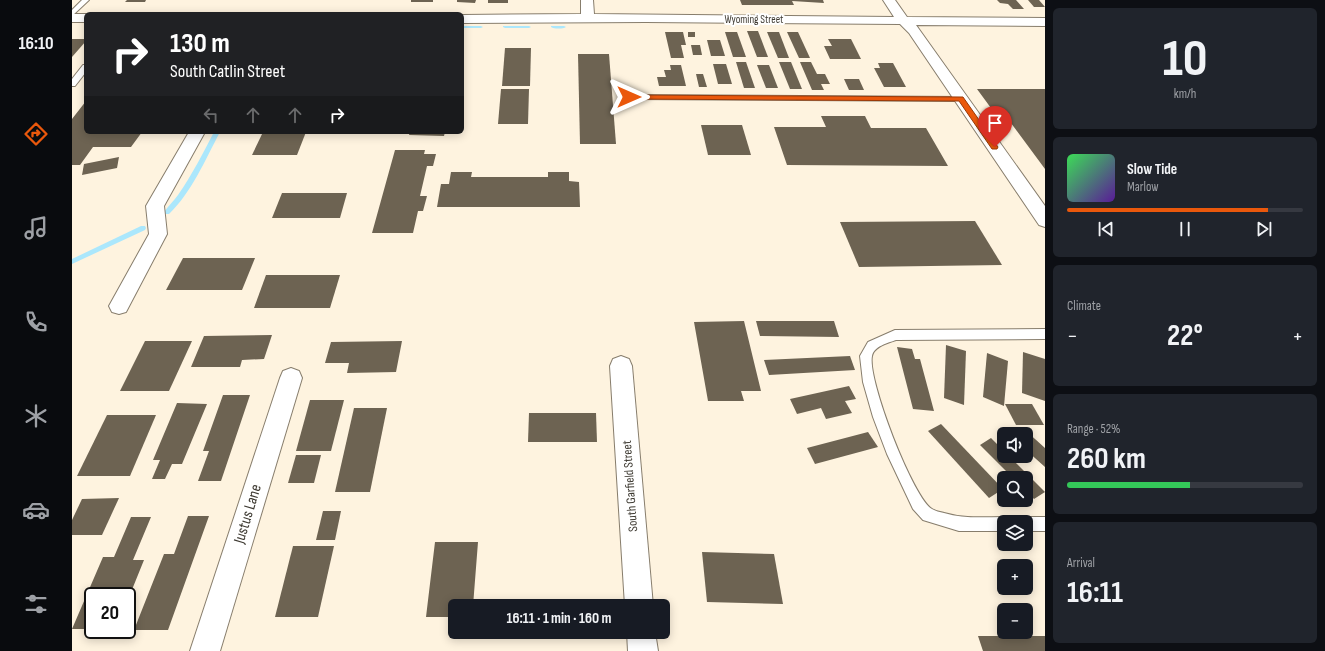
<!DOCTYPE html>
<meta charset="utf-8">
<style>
:root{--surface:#171b24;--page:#20242c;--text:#f1f3f6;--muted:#9ea1a6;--line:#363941;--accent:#ea580c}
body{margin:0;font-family:"Sofia Sans Condensed",sans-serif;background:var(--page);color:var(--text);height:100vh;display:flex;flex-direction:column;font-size:15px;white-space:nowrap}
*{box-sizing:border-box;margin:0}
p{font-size:13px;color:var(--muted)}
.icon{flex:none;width:22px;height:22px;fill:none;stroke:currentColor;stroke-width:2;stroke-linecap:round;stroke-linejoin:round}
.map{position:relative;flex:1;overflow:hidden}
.drawer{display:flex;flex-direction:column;gap:8px;padding:8px;background:#0d0f14;width:280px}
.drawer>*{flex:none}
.banner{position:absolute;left:12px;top:12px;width:380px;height:122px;border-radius:6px;box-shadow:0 2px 10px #0003;background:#202124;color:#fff;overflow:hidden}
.buttons{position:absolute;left:925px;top:427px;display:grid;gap:8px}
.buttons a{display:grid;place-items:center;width:36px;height:36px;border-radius:6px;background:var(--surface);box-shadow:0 2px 10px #0003;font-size:20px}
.speed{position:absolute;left:12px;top:587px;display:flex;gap:8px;font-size:20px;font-weight:700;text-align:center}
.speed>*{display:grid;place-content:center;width:52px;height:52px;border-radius:50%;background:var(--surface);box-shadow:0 2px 10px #0003;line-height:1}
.speed .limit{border:2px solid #111;border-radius:6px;background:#fff;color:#111}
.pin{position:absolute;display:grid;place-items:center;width:34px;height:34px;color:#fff;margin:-41px -17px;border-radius:50% 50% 50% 0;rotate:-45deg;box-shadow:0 0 4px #0007}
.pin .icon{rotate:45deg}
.me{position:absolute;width:44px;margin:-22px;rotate:90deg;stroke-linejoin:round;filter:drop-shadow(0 0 3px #0008)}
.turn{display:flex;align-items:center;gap:14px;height:84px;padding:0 20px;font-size:18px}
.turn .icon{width:52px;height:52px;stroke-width:2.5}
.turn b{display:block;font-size:28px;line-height:34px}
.lanes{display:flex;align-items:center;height:38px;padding:0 20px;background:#0003;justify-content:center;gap:20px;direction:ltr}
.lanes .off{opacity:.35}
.big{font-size:30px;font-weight:700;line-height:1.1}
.drawer .card{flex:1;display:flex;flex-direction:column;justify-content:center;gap:6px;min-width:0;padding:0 14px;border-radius:6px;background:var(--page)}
.drawer .dial{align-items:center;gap:0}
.dial b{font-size:52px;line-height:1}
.song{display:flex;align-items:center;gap:12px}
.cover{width:48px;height:48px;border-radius:6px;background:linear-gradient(135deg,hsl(130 70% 55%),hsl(270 70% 35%))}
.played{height:4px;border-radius:2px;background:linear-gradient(90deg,var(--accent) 85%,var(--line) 85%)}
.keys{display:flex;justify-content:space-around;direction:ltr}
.heat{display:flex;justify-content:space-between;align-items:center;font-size:22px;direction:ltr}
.charge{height:6px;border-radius:3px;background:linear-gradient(90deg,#34c759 52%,var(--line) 0)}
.trip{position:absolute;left:376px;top:599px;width:222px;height:40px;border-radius:6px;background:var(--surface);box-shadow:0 2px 10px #0003;font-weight:700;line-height:40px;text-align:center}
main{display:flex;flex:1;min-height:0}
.dock{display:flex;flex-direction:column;width:72px;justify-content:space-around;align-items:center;background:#090b0e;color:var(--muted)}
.dock .icon{width:28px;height:28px}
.dock .selected{color:var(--accent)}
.dock b{font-size:18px;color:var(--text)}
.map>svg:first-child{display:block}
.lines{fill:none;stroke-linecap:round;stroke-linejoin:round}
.stream{fill:#abe7fc;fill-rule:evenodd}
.building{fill:#6d6352}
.service-casing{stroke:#877d6c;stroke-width:2}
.minor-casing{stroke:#877d6c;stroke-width:2}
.service{fill:#fff;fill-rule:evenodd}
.minor{fill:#fff;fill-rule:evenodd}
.route{fill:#ea580c;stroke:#983908}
.labels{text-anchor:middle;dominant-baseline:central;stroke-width:4;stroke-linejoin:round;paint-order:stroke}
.far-street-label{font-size:11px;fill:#3e3a32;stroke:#fff}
.street-label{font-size:13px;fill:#3e3a32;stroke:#fff}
.near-street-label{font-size:16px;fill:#3e3a32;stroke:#fff}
</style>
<main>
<nav class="dock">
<b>16:10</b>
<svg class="icon selected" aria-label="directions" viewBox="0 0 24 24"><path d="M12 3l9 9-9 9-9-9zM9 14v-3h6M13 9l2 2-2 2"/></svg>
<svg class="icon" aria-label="music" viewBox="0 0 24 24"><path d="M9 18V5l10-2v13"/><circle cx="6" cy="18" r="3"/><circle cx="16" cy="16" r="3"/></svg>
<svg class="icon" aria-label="phone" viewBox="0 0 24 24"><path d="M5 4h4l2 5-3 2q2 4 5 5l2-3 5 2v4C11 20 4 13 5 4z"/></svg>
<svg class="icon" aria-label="climate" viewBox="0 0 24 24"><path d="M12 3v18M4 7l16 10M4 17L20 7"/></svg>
<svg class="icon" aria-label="car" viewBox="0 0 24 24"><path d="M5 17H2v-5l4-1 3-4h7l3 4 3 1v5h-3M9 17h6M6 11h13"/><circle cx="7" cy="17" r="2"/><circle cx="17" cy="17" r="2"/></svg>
<svg class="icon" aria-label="filters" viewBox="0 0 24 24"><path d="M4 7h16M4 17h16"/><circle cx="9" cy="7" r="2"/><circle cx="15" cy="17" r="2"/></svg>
</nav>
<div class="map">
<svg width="973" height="651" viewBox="0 0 973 651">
<rect width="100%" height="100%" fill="#fef3df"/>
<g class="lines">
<g class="stream">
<polygon points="390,26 409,26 411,27 409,28 390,28"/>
<polygon points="431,26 457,26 459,27 457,28 433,28 431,27"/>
<path d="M479,26H492L494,27C491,29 482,29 479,27Z"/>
<path d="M142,132H148C133,160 120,192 97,214H93L92,212C96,206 102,201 106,195C120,175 131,153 142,132Z"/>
<polygon points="69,226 73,226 74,228 73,230 0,264 0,259"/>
</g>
</g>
<g class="building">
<polygon points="55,0 74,0 73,2 53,2"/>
<rect x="339" y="0" width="22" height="2"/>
<polygon points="385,0 404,0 403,3 385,2"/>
<rect x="416" y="0" width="20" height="3"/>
<polygon points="668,0 751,0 752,3 720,1 722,5 670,5"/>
<polygon points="925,0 944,0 952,9 941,9 936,4 928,3"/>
<polygon points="956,0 967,0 973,7 962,7"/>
<polygon points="675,31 686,31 696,57 685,57"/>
<polygon points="593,32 611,32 614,45 609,45 612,58 599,58"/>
<rect x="616" y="32" width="7" height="5"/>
<polygon points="653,32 665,32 674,57 661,57"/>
<polygon points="695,32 707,32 717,58 706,58"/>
<polygon points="715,32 726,32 738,58 727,58"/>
<polygon points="0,39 14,39 14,41 0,57"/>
<polygon points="756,39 779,39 789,59 758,59 752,46 760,46"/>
<polygon points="635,40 648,40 653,56 639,56"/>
<polygon points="619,45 628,45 630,55 621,55"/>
<polygon points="433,48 459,48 458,86 430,86"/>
<polygon points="506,54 537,54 544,144 508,144"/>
<polygon points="664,62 674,62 683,88 672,88"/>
<polygon points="707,62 719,62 730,89 718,89"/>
<polygon points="728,62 739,62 745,74 753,74 758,84 749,84 752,90 740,90"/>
<polygon points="806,63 821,63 834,87 812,87 802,68 808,68"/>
<polygon points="641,64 654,64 660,84 646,84"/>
<polygon points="598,65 609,65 614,86 587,86 585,77 594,77 592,70 599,70"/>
<polygon points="685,65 697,65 706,88 694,88"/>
<polygon points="624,74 631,74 635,87 627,87"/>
<polygon points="772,79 787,79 792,90 777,90"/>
<polygon points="429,89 457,89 456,124 426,124"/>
<polygon points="905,89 973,89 973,169 936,119 927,119"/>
<polygon points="14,101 14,132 70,132 59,147 21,147 8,165 0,165 0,119"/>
<polygon points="749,116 793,116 799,128 854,128 876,166 715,165 702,127 754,127"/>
<polygon points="629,125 670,125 679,155 636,155"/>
<polygon points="191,132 234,132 225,155 180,155"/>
<polygon points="338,132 373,132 372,136 337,135"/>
<polygon points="323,150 353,150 352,154 364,154 361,166 355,166 348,196 355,196 351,211 346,211 341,233 300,233"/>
<polygon points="47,157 45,168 10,175 12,164"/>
<polygon points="379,172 400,172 399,177 476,177 476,172 497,172 497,181 507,182 508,207 365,207 369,184 377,184"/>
<polygon points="210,193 275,193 268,218 200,218"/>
<polygon points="903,221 930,265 787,267 768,222"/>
<polygon points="111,258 183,258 170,290 94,290"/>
<polygon points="194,275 268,275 258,308 182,308"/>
<polygon points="672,321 689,391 669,391 672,401 636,401 622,322"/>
<polygon points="684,321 762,321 767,337 688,336"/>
<polygon points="200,335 192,359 170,360 168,367 119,367 132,336"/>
<polygon points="73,341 120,341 97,391 48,391"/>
<polygon points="330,341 324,372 275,373 277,363 253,363 259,342"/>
<polygon points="874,345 894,351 892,405 872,398"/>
<polygon points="825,347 840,349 843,359 848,359 862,411 841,409"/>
<polygon points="951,352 973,359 973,401 950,393"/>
<polygon points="915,353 936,361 932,406 911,397"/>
<polygon points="778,356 783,370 697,375 692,360"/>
<polygon points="777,386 784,399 773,401 780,413 754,419 749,408 725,414 718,399"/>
<polygon points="151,395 178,395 149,481 126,481 137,451 131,451"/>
<polygon points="238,400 272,400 259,451 224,451"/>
<polygon points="105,403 135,404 110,464 100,464 93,479 80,479 88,460 81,460"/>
<polygon points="933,404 960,404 972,425 944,425"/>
<polygon points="282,408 315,408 298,492 263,492"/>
<polygon points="457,413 524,413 525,442 456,442"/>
<polygon points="35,415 84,415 58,476 5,476"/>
<polygon points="869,424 931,489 917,498 856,431"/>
<polygon points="953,430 973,448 973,467 954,450 954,434 947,434"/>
<polygon points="796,432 806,447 743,464 735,448"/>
<polygon points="919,438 932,451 932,456 937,456 973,492 962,499 954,491 954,478 941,478 908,445"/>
<polygon points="224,455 249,455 242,483 216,483"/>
<polygon points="47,498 30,535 0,535 0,520 10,499"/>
<polygon points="251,511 269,511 263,540 244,540"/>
<polygon points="116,516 137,516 96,630 62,630 92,554 102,554"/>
<polygon points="59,517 79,517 61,560 72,560 55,602 55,596 21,596 21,629 0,629 31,557 42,557"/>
<polygon points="363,542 406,542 401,606 383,606 383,617 354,617"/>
<polygon points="221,546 262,546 246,617 203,617"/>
<polygon points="630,552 702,554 711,604 635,602"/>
<polygon points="906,636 973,636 973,651 911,651"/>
</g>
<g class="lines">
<g class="service-casing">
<g id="service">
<polygon points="10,0 17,0 0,16 0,10"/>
<polygon points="11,65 14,65 14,72 3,86 0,86 0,79"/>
<polygon points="554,95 889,97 893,99 889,101 557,99 554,99"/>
<path d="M973,329V339L824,340C816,343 802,346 800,356C795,379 841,498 860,509C863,511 868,512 872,513C892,519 911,517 932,517L937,519L938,522H932V531H887L851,520L841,509L815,454L801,417L791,382L788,356L796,342L823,330Z"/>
<polygon points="954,517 973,517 973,531 954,531 954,522 948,522 949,519"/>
</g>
</g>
<g class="minor-casing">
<g id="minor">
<polygon points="509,0 521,0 522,14 822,17 811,0 823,0 835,17 973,18 973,26 844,25 973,206 973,227 967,225 837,33 828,24 574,22 390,23 390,15 509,14"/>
<rect x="0" y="14" width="14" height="8"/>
<polygon points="117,132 133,132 92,206 95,234 54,312 47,314 40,312 37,306 77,234 74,206"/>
<polygon points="549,356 557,359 560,366 581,606 553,606 538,366 541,359"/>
<polygon points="219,368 227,371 230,378 148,651 118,651 208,378 211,371"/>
<polygon points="555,632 583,632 586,651 556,651"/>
</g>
</g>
<use href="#service" class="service"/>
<use href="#minor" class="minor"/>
</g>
<polygon class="route" points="554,95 889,97 891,97 926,147 925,149 920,149 887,101 557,99 554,98"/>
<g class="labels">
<g class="far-street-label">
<text x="682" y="19">Wyoming Street</text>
</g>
<g class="street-label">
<text transform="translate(558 486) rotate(-94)">South Garfield Street</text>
</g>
<g class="near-street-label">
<text transform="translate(176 514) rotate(-73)">Justus Lane</text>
</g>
</g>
</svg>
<div class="buttons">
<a><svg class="icon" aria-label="sound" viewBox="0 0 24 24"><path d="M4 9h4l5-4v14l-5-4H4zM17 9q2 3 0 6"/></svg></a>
<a><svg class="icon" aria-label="search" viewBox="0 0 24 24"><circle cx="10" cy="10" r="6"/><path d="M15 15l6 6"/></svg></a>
<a><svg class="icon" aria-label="layers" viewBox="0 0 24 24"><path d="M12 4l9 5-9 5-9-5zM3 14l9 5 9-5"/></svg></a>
<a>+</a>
<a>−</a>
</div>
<div class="speed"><div class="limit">20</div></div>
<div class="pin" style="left:923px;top:147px;background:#d93025"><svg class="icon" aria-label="arrive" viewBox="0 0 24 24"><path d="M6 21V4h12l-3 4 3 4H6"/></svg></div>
<svg class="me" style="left:557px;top:97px" viewBox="-20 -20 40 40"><path d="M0-17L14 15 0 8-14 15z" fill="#ea580c" stroke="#fff" stroke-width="4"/></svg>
<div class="trip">16:11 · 1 min · 160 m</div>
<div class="banner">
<div class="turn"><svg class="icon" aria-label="right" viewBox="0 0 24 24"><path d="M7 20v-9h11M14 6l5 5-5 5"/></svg><div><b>130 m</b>South Catlin Street</div></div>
<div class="lanes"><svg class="icon off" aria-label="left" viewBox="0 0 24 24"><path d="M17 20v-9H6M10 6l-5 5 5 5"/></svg><svg class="icon off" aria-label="ahead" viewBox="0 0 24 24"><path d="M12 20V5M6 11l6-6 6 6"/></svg><svg class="icon off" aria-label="ahead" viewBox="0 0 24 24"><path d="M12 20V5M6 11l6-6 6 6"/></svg><svg class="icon" aria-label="right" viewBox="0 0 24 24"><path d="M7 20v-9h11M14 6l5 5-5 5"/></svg></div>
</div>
</div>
<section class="drawer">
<div class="card dial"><b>10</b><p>km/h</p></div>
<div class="card">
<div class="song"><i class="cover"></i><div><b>Slow Tide</b><p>Marlow</p></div></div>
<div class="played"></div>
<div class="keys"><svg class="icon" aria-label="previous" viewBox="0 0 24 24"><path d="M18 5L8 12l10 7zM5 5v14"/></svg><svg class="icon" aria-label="pause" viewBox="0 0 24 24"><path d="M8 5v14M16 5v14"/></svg><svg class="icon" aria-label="next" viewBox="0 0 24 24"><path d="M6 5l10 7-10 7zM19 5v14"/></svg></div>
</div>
<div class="card"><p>Climate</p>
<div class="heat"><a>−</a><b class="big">22°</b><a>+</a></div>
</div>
<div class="card"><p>Range · 52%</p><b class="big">260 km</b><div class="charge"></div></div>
<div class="card"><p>Arrival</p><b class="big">16:11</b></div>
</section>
</main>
